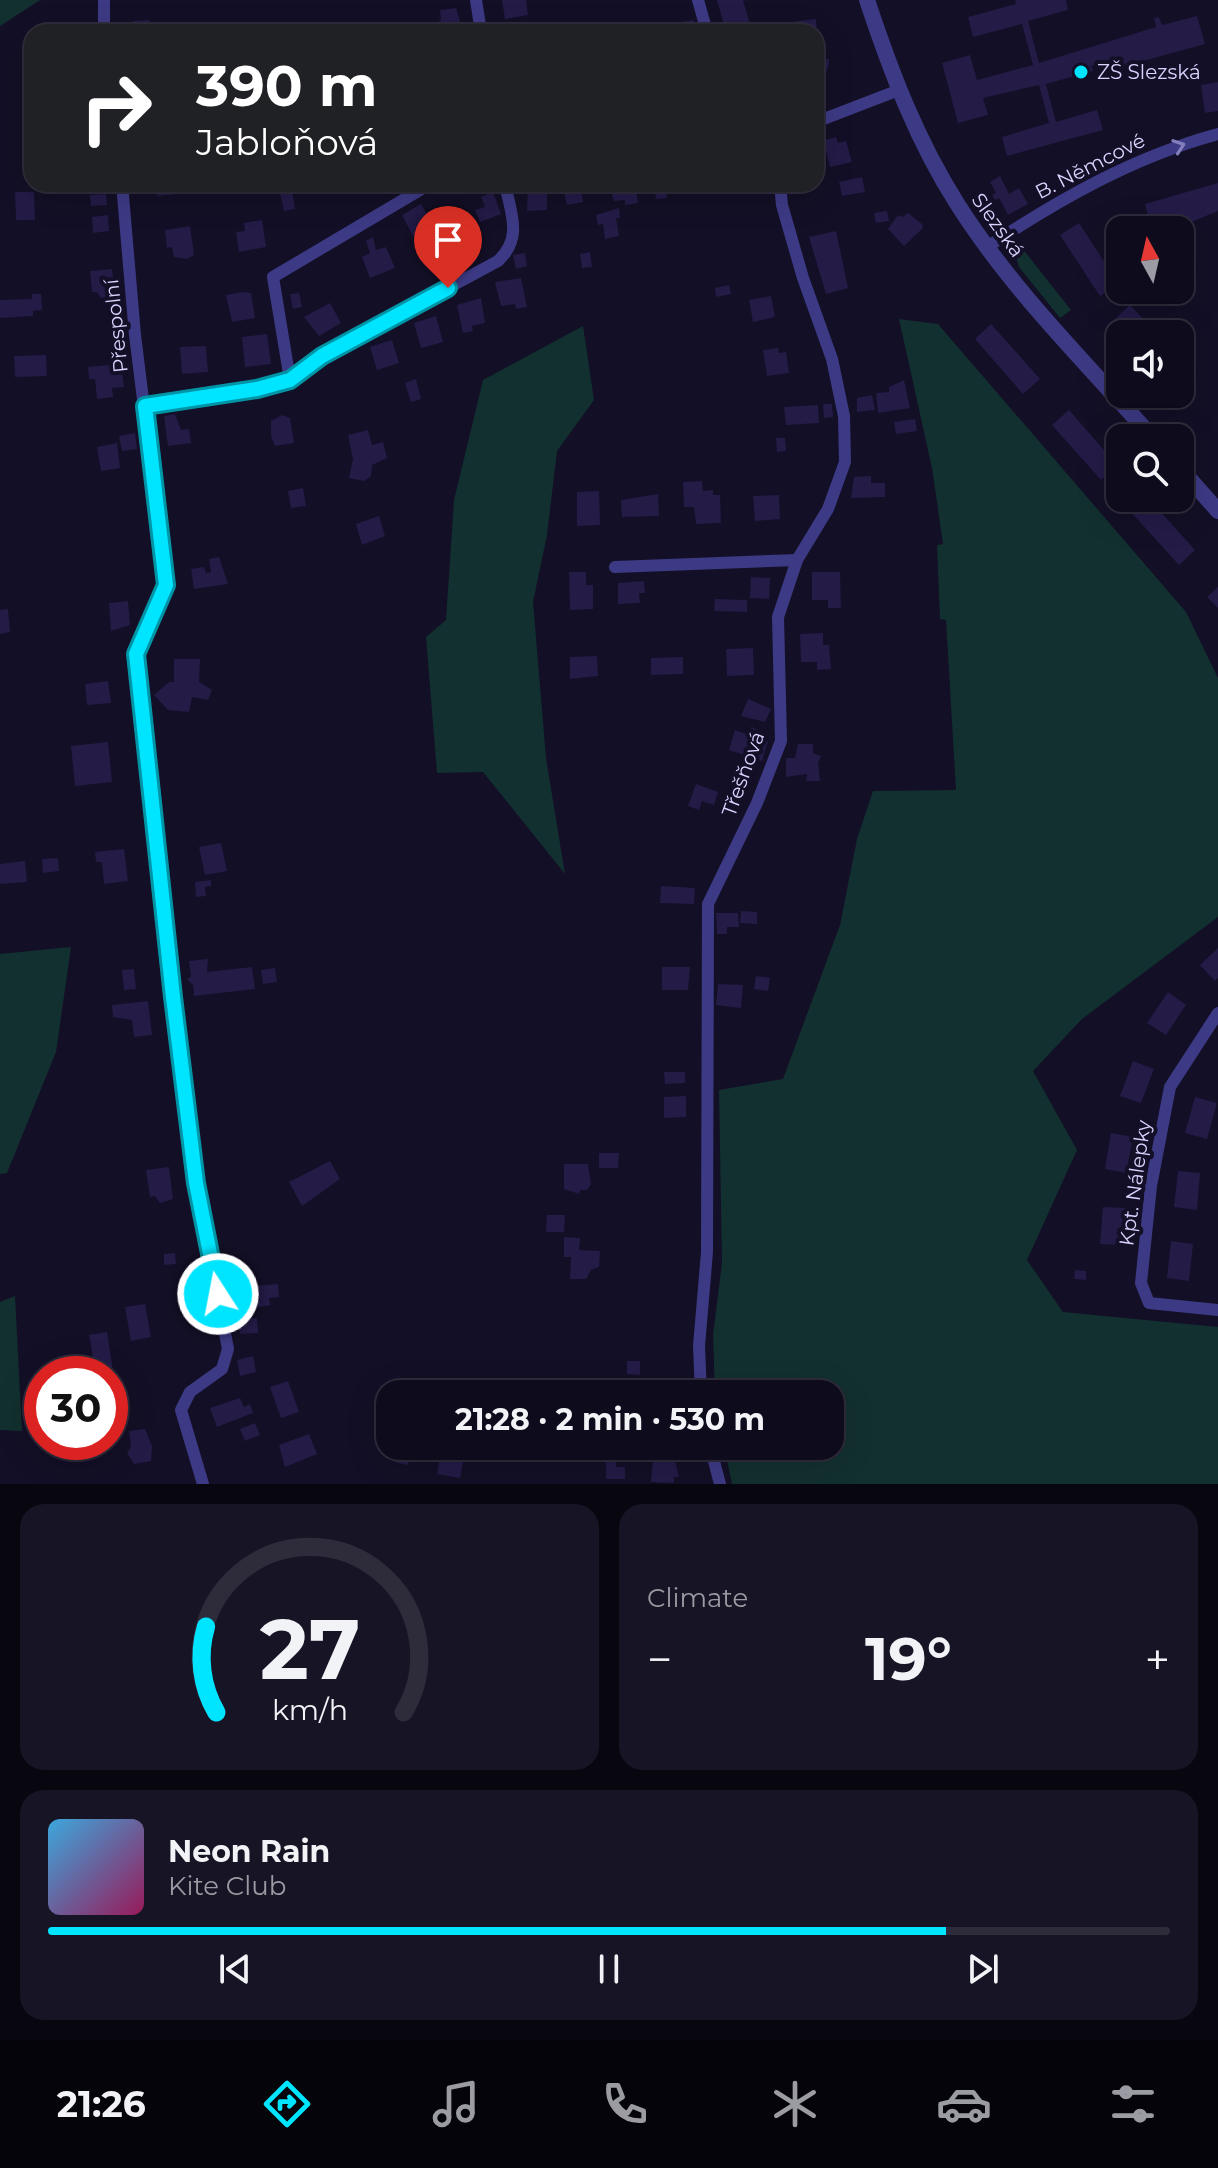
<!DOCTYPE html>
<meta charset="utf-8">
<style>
:root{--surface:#0e0b1c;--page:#171425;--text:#f1f3f6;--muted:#9b9ba3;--line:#2e2b3b;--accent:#00e5ff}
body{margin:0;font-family:Montserrat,sans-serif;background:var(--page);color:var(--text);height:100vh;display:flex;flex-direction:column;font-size:30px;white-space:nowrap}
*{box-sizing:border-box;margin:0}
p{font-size:26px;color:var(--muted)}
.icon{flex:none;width:44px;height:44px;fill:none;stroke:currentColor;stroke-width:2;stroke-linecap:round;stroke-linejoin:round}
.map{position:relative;height:1484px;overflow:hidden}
.drawer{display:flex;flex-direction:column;gap:20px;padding:20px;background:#08060f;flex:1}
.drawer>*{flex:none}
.hud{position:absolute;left:24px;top:24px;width:800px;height:168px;border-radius:24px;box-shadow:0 8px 32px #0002,0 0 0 2px var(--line);background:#202124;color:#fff;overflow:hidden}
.needle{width:52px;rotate:352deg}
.fabs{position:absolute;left:1106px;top:216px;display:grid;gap:16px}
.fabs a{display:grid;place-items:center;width:88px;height:88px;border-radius:16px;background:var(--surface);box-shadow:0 8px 32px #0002,0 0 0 2px var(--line);font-size:40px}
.speed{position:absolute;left:24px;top:1356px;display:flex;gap:16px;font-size:40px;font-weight:700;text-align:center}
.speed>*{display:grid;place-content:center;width:104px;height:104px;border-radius:50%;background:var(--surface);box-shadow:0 8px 32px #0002,0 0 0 2px var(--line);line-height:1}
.speed .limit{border:12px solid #d22;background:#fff;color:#111}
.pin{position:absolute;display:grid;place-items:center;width:68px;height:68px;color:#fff;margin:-82px -34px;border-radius:50% 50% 50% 0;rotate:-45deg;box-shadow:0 0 8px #0007}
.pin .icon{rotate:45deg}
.me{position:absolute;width:88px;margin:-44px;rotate:349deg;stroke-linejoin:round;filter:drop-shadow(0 0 6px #0008)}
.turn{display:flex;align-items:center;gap:28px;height:168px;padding:0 40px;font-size:36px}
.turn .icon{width:104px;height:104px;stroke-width:2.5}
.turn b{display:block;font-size:56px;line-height:68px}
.big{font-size:60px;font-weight:700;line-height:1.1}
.drawer .card{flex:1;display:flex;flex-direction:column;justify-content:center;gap:12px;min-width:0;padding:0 28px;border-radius:24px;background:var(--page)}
.drawer .dial{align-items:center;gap:0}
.dial svg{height:208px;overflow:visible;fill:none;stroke:var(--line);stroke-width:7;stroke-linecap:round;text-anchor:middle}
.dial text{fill:var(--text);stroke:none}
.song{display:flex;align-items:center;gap:24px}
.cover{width:96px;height:96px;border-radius:12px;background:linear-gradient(135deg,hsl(200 70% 55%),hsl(330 70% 35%))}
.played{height:8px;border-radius:4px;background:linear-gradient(90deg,var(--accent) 80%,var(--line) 80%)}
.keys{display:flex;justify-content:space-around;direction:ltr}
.heat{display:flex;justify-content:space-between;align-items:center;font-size:44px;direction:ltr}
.drawer .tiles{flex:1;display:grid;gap:20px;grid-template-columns:1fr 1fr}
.card:last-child{grid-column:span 2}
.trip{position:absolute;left:376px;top:1380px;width:468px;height:80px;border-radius:24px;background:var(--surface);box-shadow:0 8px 32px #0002,0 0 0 2px var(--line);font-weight:700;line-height:80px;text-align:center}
.tab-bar{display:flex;height:128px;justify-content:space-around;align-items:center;background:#06040b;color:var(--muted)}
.tab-bar .icon{width:56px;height:56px}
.tab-bar .selected{color:var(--accent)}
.tab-bar b{font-size:36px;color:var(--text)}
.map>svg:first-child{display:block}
.green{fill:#12302f}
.building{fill:#241b47}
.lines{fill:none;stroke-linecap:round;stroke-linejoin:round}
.minor{stroke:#3d3a85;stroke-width:12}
.tertiary{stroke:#3d3a85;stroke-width:16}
.oneway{stroke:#837fbc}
.route-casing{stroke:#0095a6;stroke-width:20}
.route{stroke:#00e5ff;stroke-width:14}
.poi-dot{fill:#00e5ff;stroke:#130f26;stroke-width:3}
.labels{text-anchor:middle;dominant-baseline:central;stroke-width:8;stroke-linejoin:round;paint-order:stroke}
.poi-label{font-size:20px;fill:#d9d4ff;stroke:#130f26;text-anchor:start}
.street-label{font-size:20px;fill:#d9d4ff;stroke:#130f26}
</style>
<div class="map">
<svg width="1218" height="1484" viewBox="0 0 1218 1484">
<rect width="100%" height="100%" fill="#130f26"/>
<g class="green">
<polygon points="0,0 40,0 0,26"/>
<polygon points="1022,248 1071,310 1060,318 1019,267 1015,254"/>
<polygon points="899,319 938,324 1186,612 1218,678 1218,917 1082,1019 1033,1071 1077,1150 1027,1260 1063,1312 1218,1327 1218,1484 732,1484 724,1446 830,1446 830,1394 715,1394 713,1335 722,1263 719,1090 783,1079 840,925 857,839 873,791 956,790 946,620 940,619 937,545 943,544 932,468"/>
<polygon points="583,326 594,400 557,451 547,535 533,602 546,758 565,874 483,772 437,773 426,637 446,620 454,500 483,380"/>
<polygon points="71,947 56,1052 7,1173 0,1174 0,954"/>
<polygon points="15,1296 22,1431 0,1430 0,1302"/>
</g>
<g class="building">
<polygon points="502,0 526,0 528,15 505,19"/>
<polygon points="717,0 743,0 752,31 726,32"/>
<polygon points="1015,0 1066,0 1068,10 1028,21 1039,63 1156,27 1154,18 1159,17 1162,25 1197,16 1205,44 1114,69 1112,60 1091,66 1093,71 1046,84 1056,122 1097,110 1103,130 1007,156 1002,137 1049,123 1039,85 983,98 988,115 958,123 942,63 970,55 977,80 1033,65 1022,24 973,37 968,17 1016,4"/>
<polygon points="456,8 463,32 428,32 427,27 435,26 441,19 440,10"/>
<polygon points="816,19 817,32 784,32 783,23"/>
<polygon points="149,20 150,31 134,32 133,21"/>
<polygon points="694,20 695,32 670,32 669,24"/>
<polygon points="816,38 821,59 829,59 829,63 826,74 816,84"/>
<polygon points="1218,82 1218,111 1205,113 1201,85"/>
<polygon points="836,137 838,143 846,141 852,162 830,167 825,146 826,140"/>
<polygon points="1000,176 1009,194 1019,188 1028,204 1008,215 999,198 995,200 992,195 996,193 990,182"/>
<polygon points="862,177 865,192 842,196 839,182"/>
<polygon points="1218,183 1218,211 1184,225 1182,221 1152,230 1145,204"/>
<polygon points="156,184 174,184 176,194 157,196"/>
<polygon points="562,184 587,184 589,193 582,194 583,202 567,205"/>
<polygon points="609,184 635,184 638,203 625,205 625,200 614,201"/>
<polygon points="654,184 675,184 676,190 666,191 667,198 656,199"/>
<polygon points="724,184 742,184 743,193 725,194"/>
<polygon points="538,185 538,191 547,190 547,210 527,211 528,186"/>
<polygon points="292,191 295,209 284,211 280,193"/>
<polygon points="15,192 34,192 35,220 16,220"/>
<polygon points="493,192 501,214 480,222 475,210 485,207 481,197"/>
<polygon points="106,194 107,205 91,206 90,195"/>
<polygon points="421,204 434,227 414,238 402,215"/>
<polygon points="619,208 620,218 616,218 619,236 605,239 603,224 598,225 596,215"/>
<polygon points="887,211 889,221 876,223 874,213"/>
<polygon points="908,213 922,224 923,228 904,246 888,229 898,215 903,217"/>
<polygon points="108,215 109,231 93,233 92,217"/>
<polygon points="262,220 266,247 239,252 236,232 245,231 244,223"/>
<polygon points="1079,223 1119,284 1100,296 1060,235"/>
<polygon points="190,226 194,255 187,259 174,257 172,247 167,248 165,230"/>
<polygon points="836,231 848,288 826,294 809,237"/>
<polygon points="373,237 376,250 386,247 395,268 370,278 362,257 370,253 366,241"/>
<polygon points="590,252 592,267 582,268 580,254"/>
<polygon points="525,253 527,266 516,269 513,255"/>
<polygon points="112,269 115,295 101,298 97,292 92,292 90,271"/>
<polygon points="521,278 527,307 516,309 515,304 501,306 495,282"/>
<polygon points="729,285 731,294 716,297 715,288"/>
<polygon points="242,292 251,293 255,318 232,322 226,295"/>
<polygon points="299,293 302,307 293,309 290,294"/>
<polygon points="32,294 41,294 42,310 33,311 33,316 0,318 0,300 32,299"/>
<polygon points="771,296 775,317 753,322 749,300"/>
<polygon points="481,298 485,323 472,326 473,331 463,333 457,305"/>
<polygon points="330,303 341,323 319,336 304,317"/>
<polygon points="1130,305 1155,332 1153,334 1126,334 1114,320"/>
<polygon points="436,316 443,342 421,348 414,323"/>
<polygon points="991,324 1040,379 1023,394 975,339"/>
<polygon points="267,334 271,364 245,367 242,337"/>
<polygon points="392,340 399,363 377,370 370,347"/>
<polygon points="206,346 208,372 182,374 180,347"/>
<polygon points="778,348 779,353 786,352 789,373 767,376 763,350"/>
<polygon points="46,355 47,376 15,377 14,356"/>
<polygon points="121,364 124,387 112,388 113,397 97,399 95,379 89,379 88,367"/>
<polygon points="1180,377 1195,394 1179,409 1165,394 1180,394"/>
<polygon points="416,379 421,399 411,402 405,383"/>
<polygon points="904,380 910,408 878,413 876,393 889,392 889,387"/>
<polygon points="872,395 875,410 857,412 857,398"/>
<polygon points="823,404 832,404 833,417 824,418"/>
<polygon points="818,405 819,423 786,425 784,407"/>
<polygon points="1069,410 1117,465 1101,480 1052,425"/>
<polygon points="175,414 181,430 189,429 191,443 168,446 164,416"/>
<polygon points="282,415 290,418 294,443 275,446 271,436 271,421"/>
<polygon points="915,419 917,431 896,434 894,422"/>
<polygon points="368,430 372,445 383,442 387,458 372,465 371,476 364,481 349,478 353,459 348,435"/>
<polygon points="135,433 137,449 122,451 119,436"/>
<polygon points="776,438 785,438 786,451 777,452"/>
<polygon points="117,443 120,468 101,471 97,447"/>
<polygon points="871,476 871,483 885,483 885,497 851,498 854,477"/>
<polygon points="702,481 703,491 713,490 713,495 720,495 721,523 696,524 694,507 684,507 683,482"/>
<polygon points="303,488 306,506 291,508 288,491"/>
<polygon points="599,491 600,525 577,526 577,492"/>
<polygon points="658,494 659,516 622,517 621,500"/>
<polygon points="779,495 780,519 755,521 753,496"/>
<polygon points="1144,498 1148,498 1195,550 1179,565 1130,511"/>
<polygon points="379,516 385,536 362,545 356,524"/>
<polygon points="219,557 228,584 194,589 191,569 204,567 206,573 211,572 209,559"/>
<polygon points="569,572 586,572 586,585 593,585 593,609 570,610"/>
<polygon points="812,572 840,572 841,608 828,608 828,600 812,600"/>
<polygon points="751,577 770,578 769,599 750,598"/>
<polygon points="644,581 645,593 639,593 640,603 618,604 618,583"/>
<polygon points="1218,587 1218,608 1207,597"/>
<polygon points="715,599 747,600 747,612 714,611"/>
<polygon points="128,601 130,625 111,631 109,603"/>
<polygon points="8,609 10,632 0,634 0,610"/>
<polygon points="823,633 823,645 829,645 831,669 817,670 817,662 801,662 800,634"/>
<polygon points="753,648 754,675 727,676 726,649"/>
<polygon points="597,656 598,676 570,679 570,657"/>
<polygon points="683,657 683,674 651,675 651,658"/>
<polygon points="174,659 200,659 199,682 212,690 208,700 192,697 189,712 168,710 154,695 169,682 174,682"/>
<polygon points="108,681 111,703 87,705 85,684"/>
<polygon points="748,699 771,709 765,722 741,716"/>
<polygon points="751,727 763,732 760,739 768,741 762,761 729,750 735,730 749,735"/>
<polygon points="108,742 112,782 75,786 71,746"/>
<polygon points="798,744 813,744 813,753 821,756 818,763 820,781 806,781 807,774 786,777 786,758 795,758"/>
<polygon points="696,784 718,792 714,805 702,801 699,810 688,806"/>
<polygon points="221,843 227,871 205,875 199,847"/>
<polygon points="124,849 128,881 104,884 102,862 96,862 95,852"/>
<polygon points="58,858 59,871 43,873 42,859"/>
<polygon points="25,861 27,882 0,884 0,864"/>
<polygon points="211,880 211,886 205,887 206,896 196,897 195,882"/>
<polygon points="661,886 695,888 694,904 660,903"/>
<polygon points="741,911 757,912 757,924 740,923"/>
<polygon points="716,913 738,913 739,927 727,927 727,934 717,934"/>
<polygon points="1218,948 1218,978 1215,981 1200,965"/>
<polygon points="208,959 207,972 252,967 255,989 194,996 193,985 187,979 191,977 189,961"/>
<polygon points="662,967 690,967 688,990 662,990"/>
<polygon points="275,968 277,982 263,984 261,970"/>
<polygon points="134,969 136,989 124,990 122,970"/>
<polygon points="756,976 770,978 768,991 754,989"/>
<polygon points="718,984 743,985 741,1008 716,1005"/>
<polygon points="1168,992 1186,1005 1166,1035 1147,1023"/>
<polygon points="148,1001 152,1035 134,1037 132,1020 113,1017 112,1005"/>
<polygon points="1133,1061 1154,1069 1141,1103 1120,1096"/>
<polygon points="664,1072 685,1072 685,1083 665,1084"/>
<polygon points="686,1096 686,1117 664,1118 664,1097"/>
<polygon points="1195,1097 1217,1103 1207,1139 1185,1133"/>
<polygon points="1111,1133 1133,1137 1126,1173 1105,1169"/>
<polygon points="599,1153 619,1153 618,1168 599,1168"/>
<polygon points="330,1161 340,1179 302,1206 289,1182"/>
<polygon points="564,1164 588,1164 591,1184 587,1190 580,1190 579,1194 564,1189"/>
<polygon points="169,1167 173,1199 160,1203 155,1196 150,1197 146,1170"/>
<polygon points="1178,1171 1200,1173 1197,1210 1174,1207"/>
<polygon points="1103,1207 1125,1208 1123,1245 1100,1244"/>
<polygon points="547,1215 565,1215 564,1232 546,1232"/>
<polygon points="564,1237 580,1238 579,1250 600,1251 599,1267 591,1270 586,1279 570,1279 571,1257 564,1257"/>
<polygon points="1171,1241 1193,1244 1189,1281 1167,1278"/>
<polygon points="175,1253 176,1264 164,1265 164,1254"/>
<polygon points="1075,1270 1086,1271 1086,1280 1074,1279"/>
<polygon points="278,1284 279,1297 269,1298 270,1305 240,1311 240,1287"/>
<polygon points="145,1304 151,1337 131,1341 125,1307"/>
<polygon points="257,1318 258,1333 240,1334 238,1319"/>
<polygon points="107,1332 114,1377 110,1378 110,1374 96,1374 89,1335"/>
<polygon points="253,1356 256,1372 240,1376 237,1360"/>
<polygon points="627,1361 640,1361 640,1375 627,1374"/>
<polygon points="288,1381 299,1412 281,1418 270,1387"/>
<polygon points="119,1386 124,1402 110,1406 110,1388"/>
<polygon points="240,1398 244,1407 250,1404 253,1413 217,1427 210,1408"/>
<polygon points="255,1423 260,1435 245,1441 240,1429"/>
<polygon points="145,1429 152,1446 151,1461 134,1464 127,1453 131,1447 129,1431"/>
<polygon points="309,1434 317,1454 285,1467 279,1445"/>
<polygon points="397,1446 412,1446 408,1465 394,1462"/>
<polygon points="442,1446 466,1446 460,1478 437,1474"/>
<polygon points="606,1457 616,1457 616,1467 625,1467 625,1479 606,1479"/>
<polygon points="653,1460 675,1461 679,1477 674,1477 674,1483 651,1482"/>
</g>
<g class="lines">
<g class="minor">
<polyline points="104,0 104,32"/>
<polyline points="476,0 481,32"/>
<polyline points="698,0 707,32"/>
<polyline points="816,122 899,90"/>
<polyline points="122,184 135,335 166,585 136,654 153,834 196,1183 228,1349 222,1369 190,1392 181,1410 203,1484"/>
<path d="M987,247C1060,199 1133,157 1218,134"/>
<polyline points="290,380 273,277 430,184"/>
<path d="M145,406L257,389L290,380L322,356L498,261C523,238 511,214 505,184"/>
<polyline points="615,567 797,560"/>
<polyline points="1218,1013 1170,1087 1151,1186 1141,1283 1149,1303 1218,1310"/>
<polyline points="701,1394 699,1346 707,1252 708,904 757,803 781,741 778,617 797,560 828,509 845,462 844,416 832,359 803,278 782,205 780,184"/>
<polyline points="710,1446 720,1484"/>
</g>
<g class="tertiary">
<path d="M867,0C891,72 917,141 958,205C1012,290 1086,363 1153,438"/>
<polyline points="1180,468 1218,511"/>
</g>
</g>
<defs><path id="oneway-chevron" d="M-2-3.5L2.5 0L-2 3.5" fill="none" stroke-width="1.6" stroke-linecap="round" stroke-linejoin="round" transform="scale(2)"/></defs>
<use class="oneway" href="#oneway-chevron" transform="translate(1179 146) rotate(-19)"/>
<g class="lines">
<g class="route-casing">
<polyline id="route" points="218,1294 196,1183 173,997 136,654 166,585 145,406 257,389 290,380 322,356 448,288"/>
</g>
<use href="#route" class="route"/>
</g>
<circle class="poi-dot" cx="1081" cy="72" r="8"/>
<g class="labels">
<g class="poi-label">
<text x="1097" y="72">ZŠ Slezská</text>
</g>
<g class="street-label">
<text transform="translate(1090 166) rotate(-27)">B. Němcové</text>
<text transform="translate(998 225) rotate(54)">Slezská</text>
<text transform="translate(116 326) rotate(-96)">Přespolní</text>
<text transform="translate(743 774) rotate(-70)">Třešňová</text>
<text transform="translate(1135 1183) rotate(-82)">Kpt. Nálepky</text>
</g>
</g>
</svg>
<div class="fabs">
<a><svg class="needle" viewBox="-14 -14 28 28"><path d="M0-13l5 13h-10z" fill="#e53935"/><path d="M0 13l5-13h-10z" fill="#9b9ba3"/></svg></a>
<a><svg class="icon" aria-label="sound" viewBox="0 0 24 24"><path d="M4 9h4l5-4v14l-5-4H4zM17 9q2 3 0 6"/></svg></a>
<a><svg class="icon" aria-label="search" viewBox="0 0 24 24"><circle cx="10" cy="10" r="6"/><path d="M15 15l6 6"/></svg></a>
</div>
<div class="speed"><div class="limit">30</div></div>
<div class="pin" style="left:448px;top:288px;background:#d93025"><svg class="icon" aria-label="arrive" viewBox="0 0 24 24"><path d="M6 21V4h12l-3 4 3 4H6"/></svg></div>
<svg class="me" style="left:218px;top:1294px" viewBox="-20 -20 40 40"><circle r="17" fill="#00e5ff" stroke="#fff" stroke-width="3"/><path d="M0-11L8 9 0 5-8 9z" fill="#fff"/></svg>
<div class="trip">21:28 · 2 min · 530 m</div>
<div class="hud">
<div class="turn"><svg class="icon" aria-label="right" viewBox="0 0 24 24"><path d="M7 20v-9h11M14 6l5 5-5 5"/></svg><div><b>390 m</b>Jabloňová</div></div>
</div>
</div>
<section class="drawer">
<div class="tiles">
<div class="card dial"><svg viewBox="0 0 100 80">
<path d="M14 69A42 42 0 1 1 86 69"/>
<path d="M14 69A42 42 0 0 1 10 36" stroke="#00e5ff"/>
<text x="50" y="56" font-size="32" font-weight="700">27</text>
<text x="50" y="72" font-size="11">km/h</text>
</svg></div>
<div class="card"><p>Climate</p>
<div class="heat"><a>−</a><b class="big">19°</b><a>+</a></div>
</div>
<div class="card">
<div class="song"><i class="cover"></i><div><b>Neon Rain</b><p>Kite Club</p></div></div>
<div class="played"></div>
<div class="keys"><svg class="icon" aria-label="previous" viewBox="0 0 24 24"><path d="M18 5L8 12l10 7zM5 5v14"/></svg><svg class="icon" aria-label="pause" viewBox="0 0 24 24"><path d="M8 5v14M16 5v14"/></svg><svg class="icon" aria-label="next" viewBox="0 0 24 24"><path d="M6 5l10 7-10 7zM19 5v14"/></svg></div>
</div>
</div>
</section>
<nav class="tab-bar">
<b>21:26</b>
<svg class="icon selected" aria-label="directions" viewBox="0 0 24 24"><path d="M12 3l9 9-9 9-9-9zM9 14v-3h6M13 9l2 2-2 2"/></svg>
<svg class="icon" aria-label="music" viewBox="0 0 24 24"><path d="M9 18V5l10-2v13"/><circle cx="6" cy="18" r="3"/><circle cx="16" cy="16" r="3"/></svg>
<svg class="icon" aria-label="phone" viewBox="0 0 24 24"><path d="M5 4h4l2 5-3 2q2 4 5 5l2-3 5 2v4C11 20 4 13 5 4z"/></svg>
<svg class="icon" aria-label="climate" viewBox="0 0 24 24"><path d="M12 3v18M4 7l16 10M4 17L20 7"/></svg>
<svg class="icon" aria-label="car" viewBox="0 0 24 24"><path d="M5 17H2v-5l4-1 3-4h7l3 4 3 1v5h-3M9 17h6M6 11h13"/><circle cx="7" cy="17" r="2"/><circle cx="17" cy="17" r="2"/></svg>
<svg class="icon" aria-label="filters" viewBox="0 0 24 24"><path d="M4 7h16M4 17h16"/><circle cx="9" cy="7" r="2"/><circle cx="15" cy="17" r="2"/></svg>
</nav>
